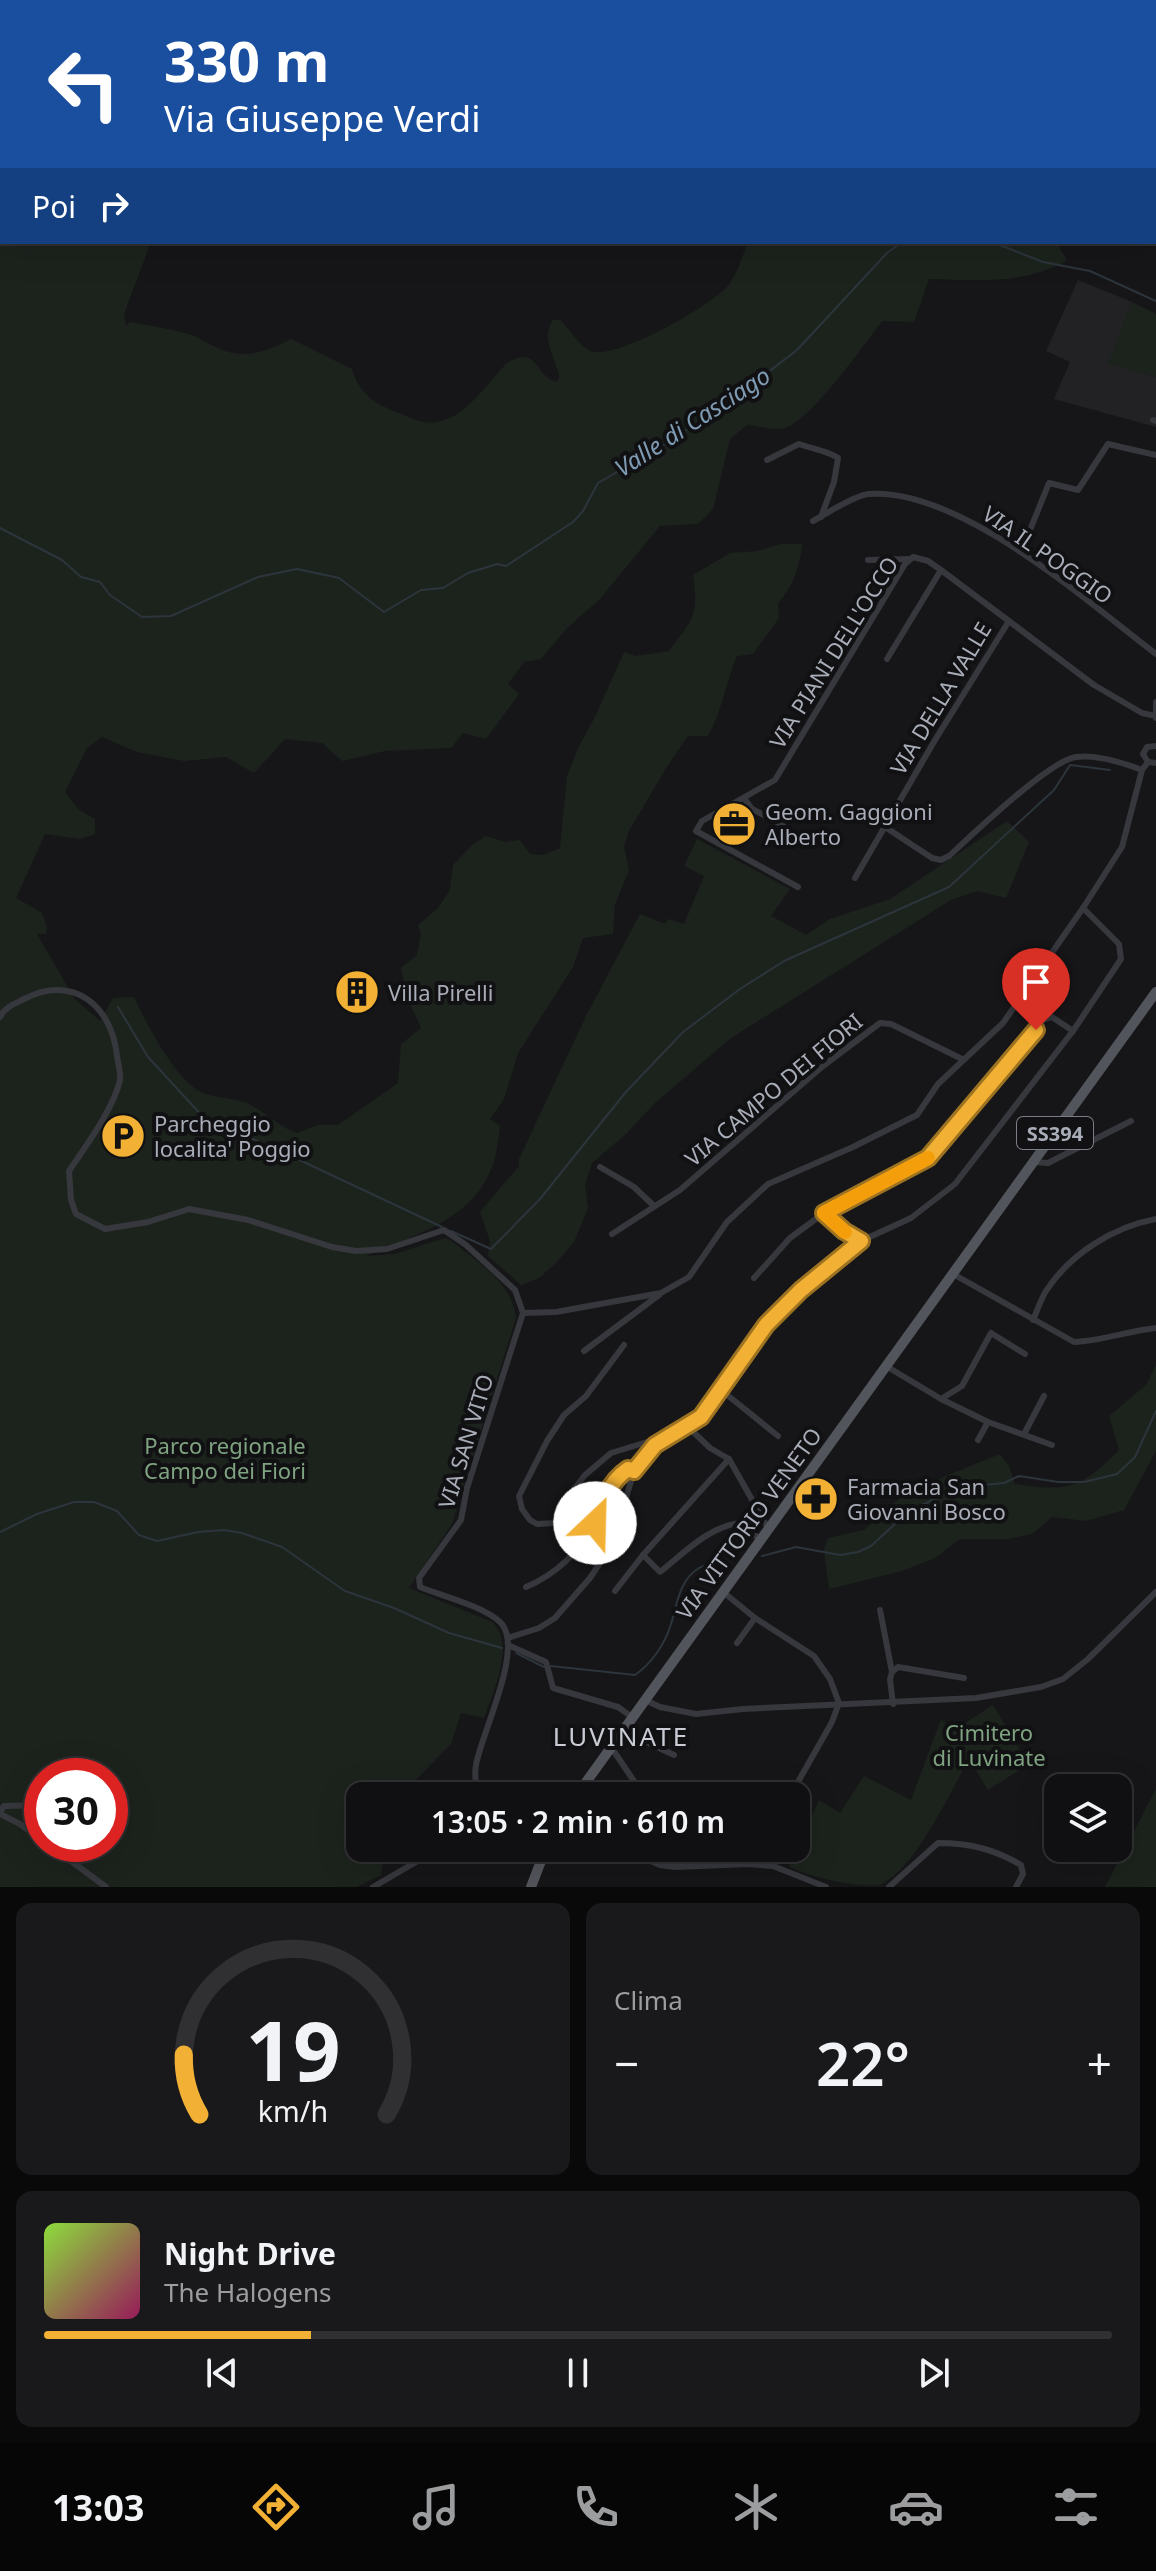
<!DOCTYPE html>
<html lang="it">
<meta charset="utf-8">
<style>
:root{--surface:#101012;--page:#19191b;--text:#f1f3f6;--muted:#9c9d9f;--line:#303032;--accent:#f2b134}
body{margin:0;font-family:"Noto Sans",sans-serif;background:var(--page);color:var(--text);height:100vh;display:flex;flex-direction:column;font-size:30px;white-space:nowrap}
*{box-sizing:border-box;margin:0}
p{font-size:26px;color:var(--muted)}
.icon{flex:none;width:44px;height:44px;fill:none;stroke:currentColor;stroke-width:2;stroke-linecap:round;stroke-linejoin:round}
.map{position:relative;height:1887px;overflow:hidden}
.panel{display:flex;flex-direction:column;gap:16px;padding:16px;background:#09090a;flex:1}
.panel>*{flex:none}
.top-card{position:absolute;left:0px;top:0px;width:1156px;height:244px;box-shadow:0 8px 32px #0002,0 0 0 2px var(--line);background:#1a4fa0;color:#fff;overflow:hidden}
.controls{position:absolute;left:1044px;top:1774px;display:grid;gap:16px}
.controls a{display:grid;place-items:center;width:88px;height:88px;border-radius:16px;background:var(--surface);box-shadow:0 8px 32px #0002,0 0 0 2px var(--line);font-size:40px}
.speed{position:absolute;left:24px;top:1758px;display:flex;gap:16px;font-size:40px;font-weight:700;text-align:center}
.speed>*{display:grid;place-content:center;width:104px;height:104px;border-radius:50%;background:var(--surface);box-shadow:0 8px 32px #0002,0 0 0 2px var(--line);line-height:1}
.speed .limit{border:12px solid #d22;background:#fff;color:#111}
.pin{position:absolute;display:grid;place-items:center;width:68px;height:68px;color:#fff;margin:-82px -34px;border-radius:50% 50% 50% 0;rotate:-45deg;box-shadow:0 0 8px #0007}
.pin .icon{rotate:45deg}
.me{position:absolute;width:88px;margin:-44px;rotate:24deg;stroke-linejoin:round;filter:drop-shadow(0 0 6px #0008)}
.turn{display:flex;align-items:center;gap:28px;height:168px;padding:0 32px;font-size:36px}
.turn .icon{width:104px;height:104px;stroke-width:2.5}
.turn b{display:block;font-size:56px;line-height:68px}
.then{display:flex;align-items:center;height:76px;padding:0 32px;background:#0003;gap:16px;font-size:30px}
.big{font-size:60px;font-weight:600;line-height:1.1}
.panel .card{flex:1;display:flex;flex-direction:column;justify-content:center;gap:12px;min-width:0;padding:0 28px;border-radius:16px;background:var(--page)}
.panel .dial{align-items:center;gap:0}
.dial svg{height:208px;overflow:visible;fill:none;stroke:var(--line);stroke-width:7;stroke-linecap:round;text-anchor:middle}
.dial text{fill:var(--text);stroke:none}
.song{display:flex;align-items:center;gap:24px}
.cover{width:96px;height:96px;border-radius:12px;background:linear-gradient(135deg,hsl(90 70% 55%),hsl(330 70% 35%))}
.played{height:8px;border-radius:4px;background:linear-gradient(90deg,var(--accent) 25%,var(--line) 25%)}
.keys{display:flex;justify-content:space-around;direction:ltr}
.heat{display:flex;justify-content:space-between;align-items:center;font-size:44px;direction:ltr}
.panel .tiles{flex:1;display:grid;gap:16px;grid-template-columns:1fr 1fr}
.card:last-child{grid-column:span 2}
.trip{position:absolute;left:346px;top:1782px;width:464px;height:80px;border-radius:16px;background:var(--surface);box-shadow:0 8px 32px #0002,0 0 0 2px var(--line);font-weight:600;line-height:80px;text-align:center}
.tabs{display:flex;height:128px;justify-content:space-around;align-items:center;background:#060607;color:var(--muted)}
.tabs .icon{width:56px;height:56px}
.tabs .current{color:var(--accent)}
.tabs b{font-size:36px;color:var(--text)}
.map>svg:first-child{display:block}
.built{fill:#222225}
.green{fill:#1c231d;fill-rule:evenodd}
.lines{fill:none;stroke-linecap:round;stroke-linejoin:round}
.stream{stroke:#2c353c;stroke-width:2}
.street{stroke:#37383d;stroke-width:6}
.primary{stroke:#53555c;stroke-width:10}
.route-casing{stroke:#9d7322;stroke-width:20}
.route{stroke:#f2b134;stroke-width:14}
.slow{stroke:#f59e0b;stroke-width:14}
.labels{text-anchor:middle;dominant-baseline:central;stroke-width:8;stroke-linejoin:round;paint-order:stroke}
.shield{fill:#111113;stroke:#7b7e86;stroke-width:2}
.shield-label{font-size:20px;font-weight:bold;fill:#a8adb8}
.street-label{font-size:22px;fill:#a8adb8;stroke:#111113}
.poi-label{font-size:22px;fill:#a8adb8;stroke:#111113;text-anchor:start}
.park-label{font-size:22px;fill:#7fa381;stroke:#111113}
.water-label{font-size:24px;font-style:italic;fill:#7f9bb3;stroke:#111113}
.quarter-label{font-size:26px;letter-spacing:2px;fill:#c9ccd4;stroke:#111113}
</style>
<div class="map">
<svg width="1156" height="1887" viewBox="0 0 1156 1887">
<rect width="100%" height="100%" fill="#161618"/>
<polygon class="built" points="1078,280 1132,302 1109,363 1156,377 1156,427 1054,399 1070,362 1046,351"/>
<g class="green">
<path d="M0,0H243L2,2V242H151L124,314L126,326L130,322C151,326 172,329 192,335C201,339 210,345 220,349C244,360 269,351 291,339L352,369C358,391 373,403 394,411C404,415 414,420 424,422C460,428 485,385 507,363C538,345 534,375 556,382L559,379V374C554,357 541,336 553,320H560C569,328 579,346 590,351C615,361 708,307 727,287C737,276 742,255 749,242H1056L1067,260C1026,285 975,280 929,279L914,322L882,321C863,346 813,418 785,428C775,431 758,426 747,425L730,439L713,509L698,524L660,526L599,600L567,628L541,659L524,662L508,684L519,694L486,739L463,733L451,748L385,751L342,761L322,743L285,739L254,773L226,757L184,761L137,752L102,737L87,748L65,792L78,809L95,819V834L80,839L45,834L16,898L42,913L47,928L46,934H37L74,998L100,1021L113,998L134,997C146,1023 173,1074 196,1089C208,1098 229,1097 244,1102C263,1109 277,1126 297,1133L318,1125H338L398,1083L401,1044L421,1028L407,997L401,968L417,955L421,933L418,925L438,908L450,890L453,865L473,844L486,836L505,842L520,840L530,854L543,855L560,848L567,776L578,748L595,717L624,652L636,656L669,651C693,619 699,616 693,575L730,553L757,551L781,544H802C800,567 793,586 778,603L779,618L753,654L737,656C726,682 722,711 708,736H688L666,768L629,831L624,846L629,870L615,904L613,934L583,938L573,967L518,1053L504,1099L490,1119L500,1126C498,1140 497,1156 491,1169C471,1221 413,1235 367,1256L395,1254L445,1238L452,1241C477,1262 513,1283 516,1318L452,1524L409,1588L492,1622C516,1644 493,1693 484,1718L461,1713L451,1744L400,1796H360V1848H385L381,1875L357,1887H0ZM42,1776H110V1844H42Z"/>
<polygon points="1132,302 1156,314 1156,377 1108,363"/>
<polygon points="1007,821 1029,842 1006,898 977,891 951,900 731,1038 654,1104 626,1134 592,1163 585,1185 588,1208 574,1242 556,1263 539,1278 521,1285 488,1256 490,1241 480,1212 519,1166 519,1159 586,1016 640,914 665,924 669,919 684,924 704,876 684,866 697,839 790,889 771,916 806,935 830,919 890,899"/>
<path d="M1156,1365V1451L1124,1510L1086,1521L1052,1517L1032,1534L1008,1539H960L935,1558L902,1571L829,1589L824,1550L828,1538L864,1530L907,1492L1000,1454L1009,1466L1015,1484C1070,1492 1080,1489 1119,1450L1109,1416L1146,1385Z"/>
<path d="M993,1705L1029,1764L988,1790L969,1759C951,1791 913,1873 879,1885C850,1887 815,1878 789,1867L819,1800L840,1813L864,1776L911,1800L941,1719L953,1731Z"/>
<polygon points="1156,1789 1156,1887 1105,1887"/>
</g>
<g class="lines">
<g class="stream">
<polyline points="0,138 2,137"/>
<polyline points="992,242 1043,262 1090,271 1156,301"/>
<polyline points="0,528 62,560 81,577 100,582 110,595 142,617 171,616 258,577 297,569 339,578 384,612 421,590 443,588 468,573 497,564 506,566 573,522 583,511 598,483 662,446 728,403 797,350 887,253 902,242"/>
<polyline points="118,1007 148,1057 205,1119 274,1148 442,1227"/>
<polyline points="451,1231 491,1249 540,1199 625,1093 683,1032 740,989 784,961 949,887 1054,790 1070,765 1110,770"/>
<polyline points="0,1532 37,1514 74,1502 94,1502 117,1511 139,1535 157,1541 198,1532 224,1530 242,1533 282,1547 345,1591 394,1608 449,1633 502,1648"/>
<polyline points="762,1556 796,1547 840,1555 858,1552 871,1546 910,1510 947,1494 974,1486 1004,1483 1019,1476 1058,1482 1084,1482 1117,1474 1135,1457 1156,1411"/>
<polyline points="516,1653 544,1667"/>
<path d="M551,1666L635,1675C652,1663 665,1644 671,1624C677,1605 679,1580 699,1568C706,1564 716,1563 723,1561"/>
</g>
<g class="street">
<polyline points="1132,0 1135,2"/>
<polyline points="1154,28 1156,25"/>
<polyline points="1154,141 1156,142"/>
<polyline points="1153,420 1156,421"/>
<path d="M767,460L799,444C810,448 830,452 838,458L834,482L821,517"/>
<path d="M813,521C826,514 853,496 868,494C959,487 1085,600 1156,654"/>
<polyline points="1028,535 1049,483 1078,490 1108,444 1156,455"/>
<polyline points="868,560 909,559"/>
<polyline points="887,659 941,570"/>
<polyline points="1156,718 1156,702"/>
<polyline points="1156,746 1147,747 1143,754 1148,762 1156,763"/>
<polyline points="744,798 752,809 783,825"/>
<path d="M885,827L932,858L941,860L949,856C972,835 1050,760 1076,757C1096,754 1124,763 1142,770"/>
<polyline points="855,878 935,740 1009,621"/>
<polyline points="798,887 696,831 702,821 775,780 905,564 913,557 928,561 941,570 1094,685 1142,713 1156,716"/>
<path d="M0,1017C5,1007 14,1004 24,999C73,973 112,1006 117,1056C118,1063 121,1073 120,1080C114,1108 85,1147 69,1171L71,1200L76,1214L105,1229L148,1222L189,1209L248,1220L332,1247L356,1251L387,1249L444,1230L466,1245L515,1290L523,1313L556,1312L661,1293L689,1277L727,1222L768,1184L853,1147L917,1115L938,1084L1003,1023L1083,908"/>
<polyline points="1034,1162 1048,1163 1131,1121"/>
<polyline points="600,1167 634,1187 654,1206"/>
<polyline points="824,1213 844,1231 861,1241"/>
<polyline points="612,1234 680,1190 823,1066 880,1023 891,1024 962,1059"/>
<path d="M953,1274L1074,1342C1102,1341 1128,1331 1156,1328"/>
<polyline points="754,1278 790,1238 824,1213 928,1158 1014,1059 1043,1020 1052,1017 1073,1031"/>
<path d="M1033,1320C1037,1311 1041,1299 1046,1291C1070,1254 1113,1227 1156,1219"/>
<polyline points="624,1345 586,1396 564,1415 547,1441 519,1496 522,1509 530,1520 537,1524 554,1523 561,1517 571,1493 585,1475 611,1453 647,1442 655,1445"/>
<polyline points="584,1351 659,1295"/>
<polyline points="886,1366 941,1399 962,1386 991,1333 1025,1354"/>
<polyline points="721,1390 778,1436"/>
<polyline points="941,1399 988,1422 1052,1445"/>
<polyline points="688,1427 710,1448 729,1459 768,1528"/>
<polyline points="1024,1434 1044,1396"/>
<polyline points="978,1440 988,1422"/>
<polyline points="643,1555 729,1459"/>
<path d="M526,1587C555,1575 581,1551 595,1522C605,1502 608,1483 628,1469L634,1471"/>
<path d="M615,1591L643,1555L660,1572C683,1554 708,1527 739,1523L760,1539"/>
<polyline points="722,1591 755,1618 814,1656 830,1679 839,1703 832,1722 790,1796"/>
<polyline points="880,1610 892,1672 890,1679 893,1704"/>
<polyline points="508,1638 539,1628 555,1618 590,1578 604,1557 618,1525 634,1471 655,1445 701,1417 766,1325 801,1290 861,1241 911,1218 955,1184 1073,1031 1121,959 1119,944 1083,908 1122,847 1142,770 1148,762"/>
<polyline points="737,1643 755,1618"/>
<polyline points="508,1645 546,1662 553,1688 618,1707 632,1717"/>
<polyline points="892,1672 898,1667 964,1678"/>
<polyline points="645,1700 660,1707 696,1714 743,1709 976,1698 1041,1687 1063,1679 1088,1659 1156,1592"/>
<polyline points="623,1731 674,1755"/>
<polyline points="611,1747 644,1796"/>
<path d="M478,1796C476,1786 474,1775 476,1765C481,1734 526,1646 500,1622C483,1606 442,1596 420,1587L419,1578L461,1520L467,1488L523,1313"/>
<polyline points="0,1812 4,1806 42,1805"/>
<polyline points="0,1814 20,1824 42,1840"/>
<polyline points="48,1844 106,1887"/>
<polyline points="620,1848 660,1865 675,1867 748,1864 773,1866 826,1887"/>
<polyline points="748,1864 758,1848"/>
<polyline points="373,1887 440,1848"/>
<path d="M889,1887L938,1843C969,1843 994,1849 1021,1865L1023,1874L1016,1887"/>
</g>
<g class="primary">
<polyline points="576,1796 1156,992"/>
<polyline points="531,1887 546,1848"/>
</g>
</g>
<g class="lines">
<g class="route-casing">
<path id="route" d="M595,1523C602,1502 609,1482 628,1469L634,1471L655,1445L701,1417L766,1325L801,1290L861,1241L844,1231L824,1213L928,1158L1036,1030"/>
</g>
<use href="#route" class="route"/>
<polyline class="slow" points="845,1232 824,1213 928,1158"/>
</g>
<defs>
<g id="office-disc" transform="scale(2.3)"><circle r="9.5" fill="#f2b134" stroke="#111113"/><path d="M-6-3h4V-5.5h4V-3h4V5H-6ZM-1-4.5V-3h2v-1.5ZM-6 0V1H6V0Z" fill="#111"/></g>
<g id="building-disc" transform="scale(2.3)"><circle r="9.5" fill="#f2b134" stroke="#111113"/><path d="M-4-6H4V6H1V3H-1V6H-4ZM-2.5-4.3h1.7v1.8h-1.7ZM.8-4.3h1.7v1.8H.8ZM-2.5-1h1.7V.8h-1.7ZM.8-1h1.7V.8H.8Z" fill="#111"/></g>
<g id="parking-disc" transform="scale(2.3)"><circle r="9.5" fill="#f2b134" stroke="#111113"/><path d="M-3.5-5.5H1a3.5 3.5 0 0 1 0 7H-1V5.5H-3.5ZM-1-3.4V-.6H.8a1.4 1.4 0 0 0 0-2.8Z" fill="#111"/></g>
<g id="pharmacy-disc" transform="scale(2.3)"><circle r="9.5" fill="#f2b134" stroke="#111113"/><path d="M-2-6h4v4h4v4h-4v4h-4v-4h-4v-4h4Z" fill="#111"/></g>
</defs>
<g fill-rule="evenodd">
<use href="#office-disc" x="734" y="824"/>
<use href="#building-disc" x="357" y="992"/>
<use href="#parking-disc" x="123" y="1136"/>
<use href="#pharmacy-disc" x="816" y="1499"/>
</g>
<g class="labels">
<rect class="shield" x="1017" y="1117" width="76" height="32" rx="6"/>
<g class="shield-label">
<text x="1055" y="1133">SS394</text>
</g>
<g class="street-label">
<text transform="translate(1048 554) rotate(35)">VIA IL POGGIO</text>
<text transform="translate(833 652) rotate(-58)">VIA PIANI DELL'OCCO</text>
<text transform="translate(940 698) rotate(-59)">VIA DELLA VALLE</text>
<text transform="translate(773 1089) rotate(-40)">VIA CAMPO DEI FIORI</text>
<text transform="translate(465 1441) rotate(-73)">VIA SAN VITO</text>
<text transform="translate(748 1523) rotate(-54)">VIA VITTORIO VENETO</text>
</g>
<g class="poi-label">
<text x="765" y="811">Geom. Gaggioni<tspan x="765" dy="25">Alberto</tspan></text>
<text x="388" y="992">Villa Pirelli</text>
<text x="154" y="1123">Parcheggio<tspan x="154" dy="25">localita' Poggio</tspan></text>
<text x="847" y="1486">Farmacia San<tspan x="847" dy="25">Giovanni Bosco</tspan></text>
</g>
<g class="park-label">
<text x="225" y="1445">Parco regionale<tspan x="225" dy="25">Campo dei Fiori</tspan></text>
<text x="989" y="1732">Cimitero<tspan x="989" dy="25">di Luvinate</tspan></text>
</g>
<g class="water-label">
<text transform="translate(692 421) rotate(-33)">Valle di Casciago</text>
</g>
<g class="quarter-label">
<text x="621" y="1736">LUVINATE</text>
</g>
</g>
</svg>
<div class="controls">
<a><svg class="icon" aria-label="layers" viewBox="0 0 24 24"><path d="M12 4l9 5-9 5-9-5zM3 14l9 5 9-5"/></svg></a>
</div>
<div class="speed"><div class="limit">30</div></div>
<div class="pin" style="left:1036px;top:1030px;background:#d93025"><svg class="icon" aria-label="arrive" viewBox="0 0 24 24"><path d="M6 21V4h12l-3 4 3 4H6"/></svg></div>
<svg class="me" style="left:595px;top:1523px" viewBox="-20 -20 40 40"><circle r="19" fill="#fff"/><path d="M0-13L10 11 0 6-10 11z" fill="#f2b134"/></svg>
<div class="trip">13:05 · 2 min · 610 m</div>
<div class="top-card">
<div class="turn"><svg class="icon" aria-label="left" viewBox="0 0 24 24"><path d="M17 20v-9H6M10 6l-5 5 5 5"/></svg><div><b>330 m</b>Via Giuseppe Verdi</div></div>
<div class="then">Poi<svg class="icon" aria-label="right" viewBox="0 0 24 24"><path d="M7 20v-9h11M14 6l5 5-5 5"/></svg></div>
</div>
</div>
<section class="panel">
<div class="tiles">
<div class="card dial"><svg viewBox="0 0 100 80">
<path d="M14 69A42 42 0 1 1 86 69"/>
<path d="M14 69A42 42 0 0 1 8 46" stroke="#f2b134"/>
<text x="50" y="56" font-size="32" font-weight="700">19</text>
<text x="50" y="72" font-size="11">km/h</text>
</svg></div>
<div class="card"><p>Clima</p>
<div class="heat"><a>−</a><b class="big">22°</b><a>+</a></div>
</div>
<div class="card">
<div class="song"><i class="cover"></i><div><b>Night Drive</b><p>The Halogens</p></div></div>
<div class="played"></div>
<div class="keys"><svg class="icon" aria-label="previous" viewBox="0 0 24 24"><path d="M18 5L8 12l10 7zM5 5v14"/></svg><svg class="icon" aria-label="pause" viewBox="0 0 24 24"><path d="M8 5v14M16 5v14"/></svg><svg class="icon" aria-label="next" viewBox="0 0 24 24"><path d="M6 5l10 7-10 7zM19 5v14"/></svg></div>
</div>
</div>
</section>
<nav class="tabs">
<b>13:03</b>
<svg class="icon current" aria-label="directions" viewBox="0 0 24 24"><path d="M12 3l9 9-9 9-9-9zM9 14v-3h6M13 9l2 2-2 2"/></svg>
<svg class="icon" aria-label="music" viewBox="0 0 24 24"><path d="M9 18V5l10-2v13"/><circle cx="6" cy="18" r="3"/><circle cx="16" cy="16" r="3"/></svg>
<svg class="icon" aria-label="phone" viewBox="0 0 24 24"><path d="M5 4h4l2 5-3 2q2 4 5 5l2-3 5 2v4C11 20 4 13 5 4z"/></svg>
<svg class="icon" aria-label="climate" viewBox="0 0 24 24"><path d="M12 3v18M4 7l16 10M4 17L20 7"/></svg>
<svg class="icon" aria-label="car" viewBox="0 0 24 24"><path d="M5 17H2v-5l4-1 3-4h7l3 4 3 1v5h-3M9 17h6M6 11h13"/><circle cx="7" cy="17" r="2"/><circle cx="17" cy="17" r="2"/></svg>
<svg class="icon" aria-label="filters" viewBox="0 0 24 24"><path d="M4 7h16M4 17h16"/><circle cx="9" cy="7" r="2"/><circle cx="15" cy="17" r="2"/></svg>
</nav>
